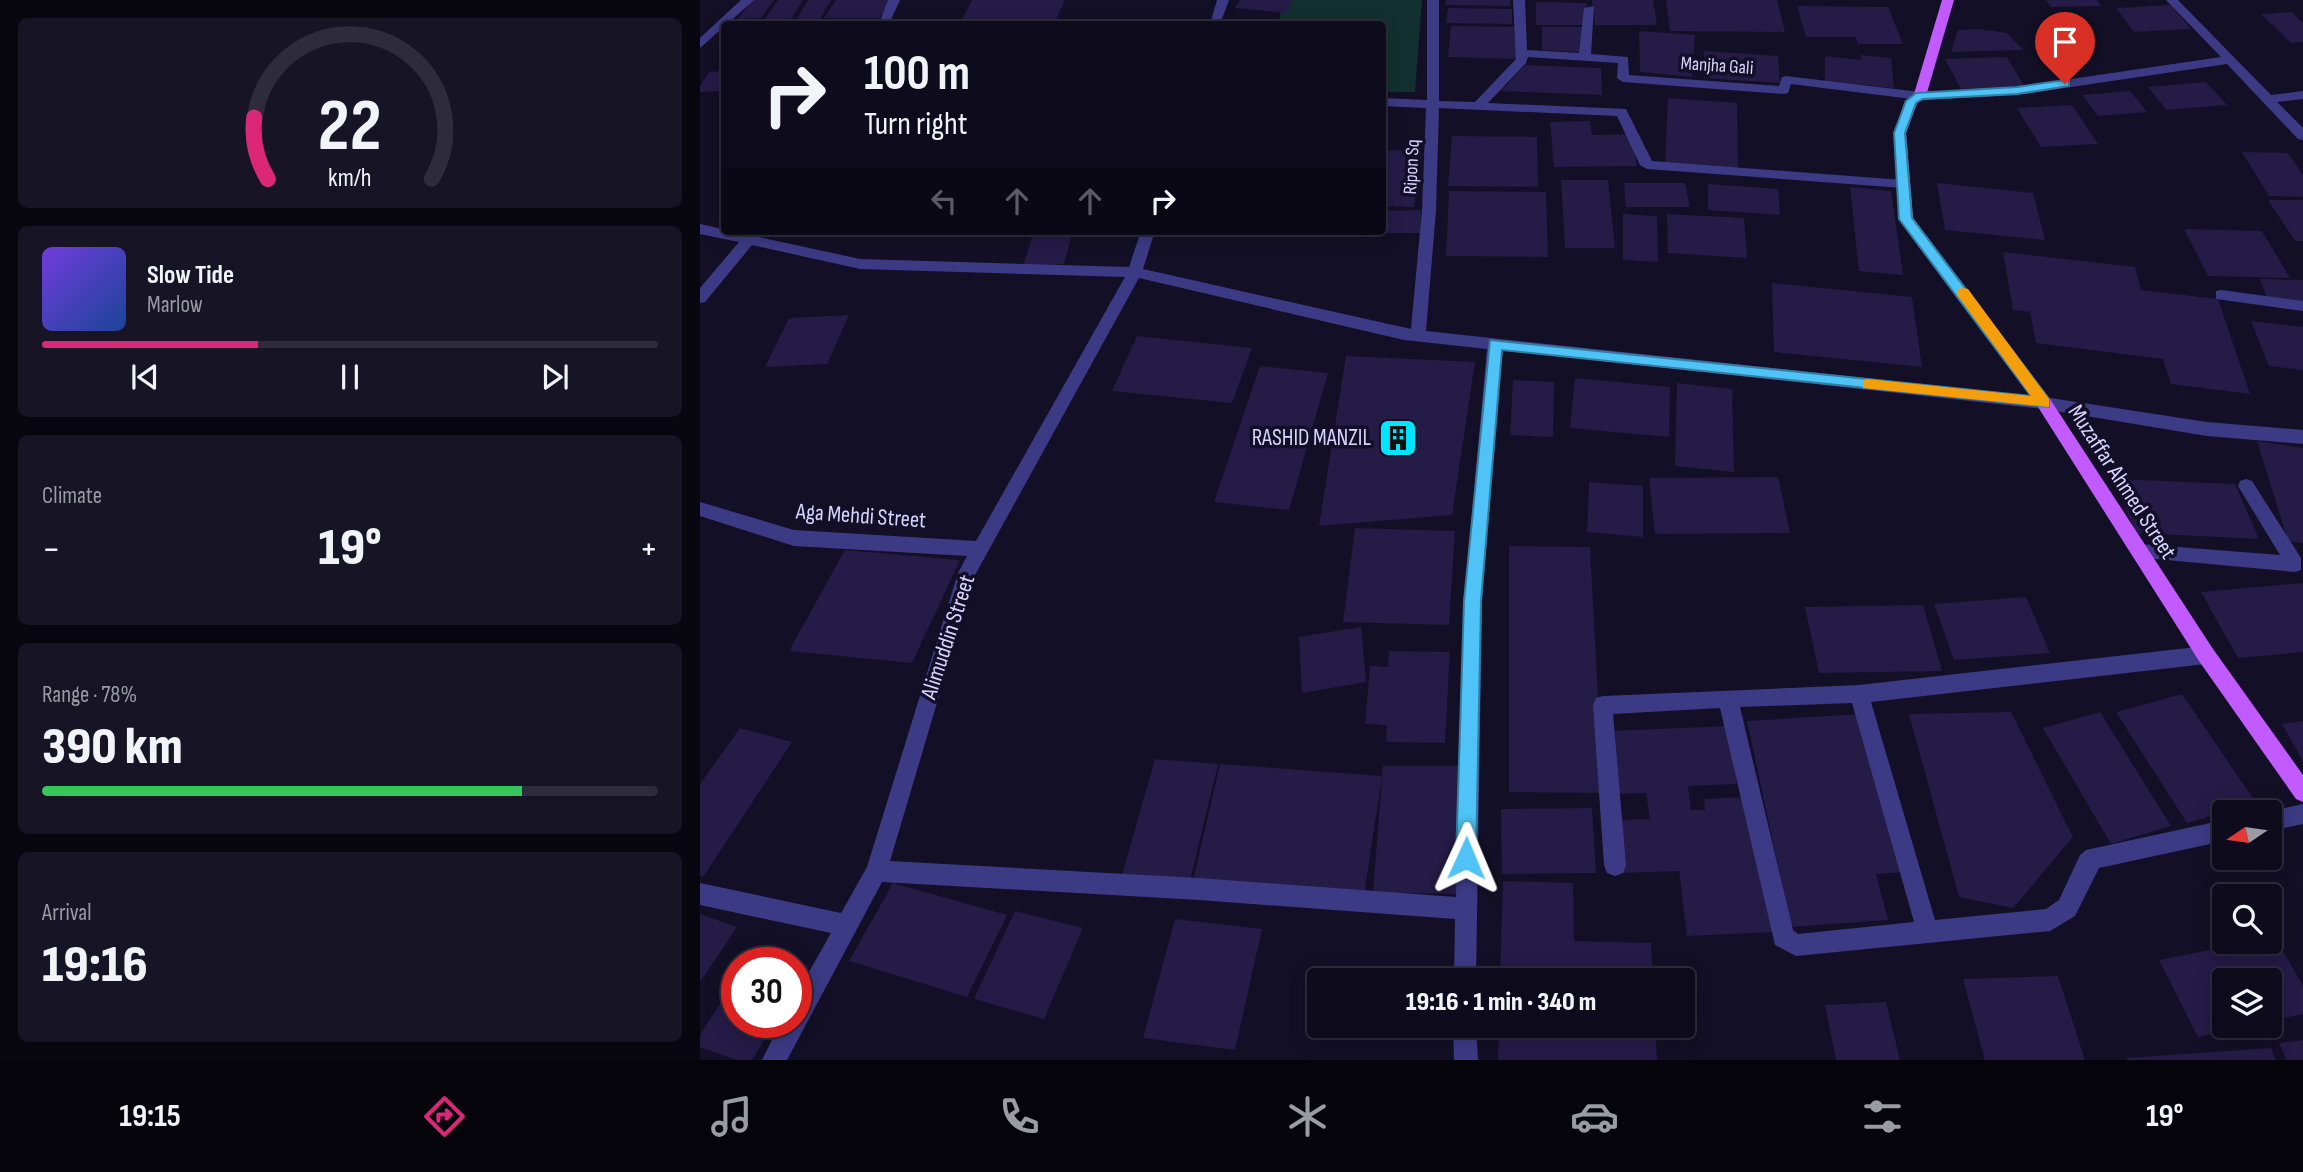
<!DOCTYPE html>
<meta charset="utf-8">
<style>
:root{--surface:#0e0b1c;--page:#171425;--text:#f1f3f6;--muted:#9b9ba3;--line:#2e2b3b;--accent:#db2777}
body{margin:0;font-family:"Sofia Sans Condensed",sans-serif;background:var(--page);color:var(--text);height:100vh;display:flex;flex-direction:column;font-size:26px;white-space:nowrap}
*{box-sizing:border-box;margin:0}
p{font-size:23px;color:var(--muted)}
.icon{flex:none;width:38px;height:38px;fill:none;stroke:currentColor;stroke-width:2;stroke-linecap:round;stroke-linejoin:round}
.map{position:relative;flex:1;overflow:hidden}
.sheet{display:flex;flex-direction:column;gap:18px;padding:18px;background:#08060f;width:700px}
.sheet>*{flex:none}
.banner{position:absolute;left:21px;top:21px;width:665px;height:214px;border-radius:7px;box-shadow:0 4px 18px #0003,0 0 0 2px var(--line);background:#0e0b1c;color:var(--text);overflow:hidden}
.needle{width:46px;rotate:257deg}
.tools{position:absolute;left:1512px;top:800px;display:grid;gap:14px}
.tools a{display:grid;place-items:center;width:70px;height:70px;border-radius:7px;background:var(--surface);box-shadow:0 4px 18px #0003,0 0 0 2px var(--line);font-size:35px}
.speed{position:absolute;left:21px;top:947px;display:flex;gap:14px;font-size:35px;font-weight:700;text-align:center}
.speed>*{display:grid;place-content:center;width:91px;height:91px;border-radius:50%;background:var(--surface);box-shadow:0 4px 18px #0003,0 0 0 2px var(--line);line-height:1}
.speed .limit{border:10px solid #d22;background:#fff;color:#111}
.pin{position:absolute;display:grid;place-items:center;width:60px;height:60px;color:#fff;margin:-72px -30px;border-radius:50% 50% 50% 0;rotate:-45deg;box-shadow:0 0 7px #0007}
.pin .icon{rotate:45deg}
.me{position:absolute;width:77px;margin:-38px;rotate:1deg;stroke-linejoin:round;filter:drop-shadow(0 0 5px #0008)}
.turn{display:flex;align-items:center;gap:24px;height:147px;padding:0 28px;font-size:32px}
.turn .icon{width:91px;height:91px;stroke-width:2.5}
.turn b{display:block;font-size:49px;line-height:60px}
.lanes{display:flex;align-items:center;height:66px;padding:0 28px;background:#0003;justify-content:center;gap:35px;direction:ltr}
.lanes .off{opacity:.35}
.big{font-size:52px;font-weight:800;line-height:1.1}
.sheet .widget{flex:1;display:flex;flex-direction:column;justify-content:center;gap:10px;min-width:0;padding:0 24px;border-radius:10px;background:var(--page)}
.sheet .dial{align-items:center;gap:0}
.dial svg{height:182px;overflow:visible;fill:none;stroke:var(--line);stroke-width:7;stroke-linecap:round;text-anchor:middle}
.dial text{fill:var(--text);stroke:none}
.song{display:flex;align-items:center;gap:21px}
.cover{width:84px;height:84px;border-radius:10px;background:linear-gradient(135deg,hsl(260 70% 55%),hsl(220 70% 35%))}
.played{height:7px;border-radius:4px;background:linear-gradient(90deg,var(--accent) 35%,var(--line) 35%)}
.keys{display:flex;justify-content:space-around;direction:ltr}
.heat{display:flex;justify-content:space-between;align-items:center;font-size:38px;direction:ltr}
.charge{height:10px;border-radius:5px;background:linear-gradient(90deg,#34c759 78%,var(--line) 0)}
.trip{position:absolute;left:607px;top:968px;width:388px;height:70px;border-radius:7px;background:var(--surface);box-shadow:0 4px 18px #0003,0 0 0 2px var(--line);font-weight:800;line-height:70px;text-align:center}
.menu{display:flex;height:112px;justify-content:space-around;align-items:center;background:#06040b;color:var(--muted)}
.menu .icon{width:49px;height:49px}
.menu .on{color:var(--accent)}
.menu b{font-size:32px;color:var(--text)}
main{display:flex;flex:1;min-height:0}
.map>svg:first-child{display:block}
.green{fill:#12302f}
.building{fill:#241b47}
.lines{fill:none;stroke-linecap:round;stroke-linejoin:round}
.minor{fill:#3d3a85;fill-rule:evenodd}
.major{fill:#c25bff;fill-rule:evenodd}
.route{fill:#4fc3f7;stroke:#337fa1;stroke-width:2}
.slow{fill:#f59e0b}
.labels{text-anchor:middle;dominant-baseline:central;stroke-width:7;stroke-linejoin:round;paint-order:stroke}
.far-street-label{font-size:19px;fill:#d9d4ff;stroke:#130f26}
.poi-label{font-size:23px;fill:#d9d4ff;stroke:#130f26;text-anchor:end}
.street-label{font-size:23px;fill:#d9d4ff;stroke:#130f26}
</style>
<main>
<section class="sheet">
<div class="widget dial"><svg viewBox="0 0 100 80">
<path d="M14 69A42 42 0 1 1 86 69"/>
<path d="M14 69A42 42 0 0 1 8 42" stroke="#db2777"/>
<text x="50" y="56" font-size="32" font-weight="700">22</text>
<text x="50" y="72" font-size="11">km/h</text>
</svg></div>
<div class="widget">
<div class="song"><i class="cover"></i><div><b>Slow Tide</b><p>Marlow</p></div></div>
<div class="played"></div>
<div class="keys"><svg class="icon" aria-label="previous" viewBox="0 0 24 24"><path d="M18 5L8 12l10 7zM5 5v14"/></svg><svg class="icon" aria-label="pause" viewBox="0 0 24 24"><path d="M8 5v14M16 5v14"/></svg><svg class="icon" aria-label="next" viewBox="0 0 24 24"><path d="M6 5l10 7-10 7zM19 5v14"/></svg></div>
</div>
<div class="widget"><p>Climate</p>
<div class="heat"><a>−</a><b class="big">19°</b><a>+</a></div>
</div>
<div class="widget"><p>Range · 78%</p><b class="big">390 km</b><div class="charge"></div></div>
<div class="widget"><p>Arrival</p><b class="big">19:16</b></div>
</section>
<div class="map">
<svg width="1603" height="1060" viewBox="0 0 1603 1060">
<rect width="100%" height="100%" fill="#130f26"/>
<polygon class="green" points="584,0 722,0 715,92 683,92 682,24 578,24"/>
<g class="building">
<polygon points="52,0 74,0 61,18 38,19"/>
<polygon points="78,0 103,0 90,20 64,20"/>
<polygon points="108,0 131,0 120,19 96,20"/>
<polygon points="136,0 191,0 180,18 124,18"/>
<polygon points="272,0 365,0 354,24 260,24"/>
<polygon points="540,0 593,0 587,13 535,8"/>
<polygon points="746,0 810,0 810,6 745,5"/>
<polygon points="892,0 953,0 957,25 895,25"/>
<polygon points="966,0 1077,0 1085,32 970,31"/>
<polygon points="1346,0 1397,0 1401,6 1351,7"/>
<polygon points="836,2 887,3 888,25 836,25"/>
<polygon points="1471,5 1491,29 1434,32 1416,8"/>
<polygon points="1097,6 1188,7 1203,44 1158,44 1156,37 1106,37"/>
<polygon points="748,8 812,9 812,24 746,23"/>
<polygon points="1592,12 1603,23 1603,42 1591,43 1561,14"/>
<polygon points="751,26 818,27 816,59 748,57"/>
<polygon points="842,27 882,27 879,52 842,50"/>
<polygon points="1278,29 1307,33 1323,50 1251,52 1258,30"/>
<polygon points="939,31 995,35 992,77 940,72"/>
<polygon points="1004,51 1078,56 1080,83 1004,78"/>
<polygon points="1161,55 1191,58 1194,88 1125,81 1125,56 1161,60"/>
<polygon points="1307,57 1324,86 1261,89 1245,59"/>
<polygon points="825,65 901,68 902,95 801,91"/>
<polygon points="24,71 24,91 0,92 0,86 9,72"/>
<polygon points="1506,82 1527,105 1467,110 1448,87"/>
<polygon points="1430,91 1447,112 1398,116 1383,95"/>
<polygon points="968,98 1037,103 1038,171 965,165"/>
<polygon points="1372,105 1398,144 1341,147 1317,108"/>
<polygon points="890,121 892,135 932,134 937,166 854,167 850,122"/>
<polygon points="752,136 837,137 838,187 748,186"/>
<polygon points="682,150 722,151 714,207 682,206"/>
<polygon points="1542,152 1588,153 1603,175 1603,197 1569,196"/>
<polygon points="861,180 908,180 915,248 865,248"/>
<polygon points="924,183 985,183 990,207 926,207"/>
<polygon points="1237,183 1333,193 1345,240 1245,230"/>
<polygon points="1008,184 1078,189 1080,215 1008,210"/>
<polygon points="1150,187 1191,191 1203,275 1159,271"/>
<polygon points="749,191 846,192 848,257 746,256"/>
<polygon points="1568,200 1603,200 1603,241 1595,241"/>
<polygon points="721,210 720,233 682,233 682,211"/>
<polygon points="923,214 957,216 958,262 923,260"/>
<polygon points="967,214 1044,218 1047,258 968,253"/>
<polygon points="1484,229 1562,231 1590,278 1508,276"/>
<polygon points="334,231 373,231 364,264 323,266"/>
<polygon points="1303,252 1435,267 1441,290 1518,299 1550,394 1471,384 1463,359 1336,343 1330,312 1313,310"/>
<polygon points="1560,279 1603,280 1603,303 1568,300"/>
<polygon points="1072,283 1212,297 1222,367 1074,352"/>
<polygon points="149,315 127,364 65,367 89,318"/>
<polygon points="1551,321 1603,327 1603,370 1569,366"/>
<polygon points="437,336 552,348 532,403 412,391"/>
<polygon points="646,356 775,362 752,515 619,526"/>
<polygon points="560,366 628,373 589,510 514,502"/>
<polygon points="875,378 970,387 969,437 870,428"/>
<polygon points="813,380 854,382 853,437 810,435"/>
<polygon points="977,383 1032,389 1034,472 975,466"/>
<polygon points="1557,441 1603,448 1603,543 1588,541"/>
<polygon points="1078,477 1090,533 955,534 949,478"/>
<polygon points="1415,479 1535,484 1559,539 1435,533"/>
<polygon points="889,482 943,486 943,537 887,532"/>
<polygon points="655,528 755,531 749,625 643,622"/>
<polygon points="809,546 890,547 903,793 809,792"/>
<polygon points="145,550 260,560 212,663 89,651"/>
<polygon points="1603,583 1603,652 1538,658 1501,592"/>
<polygon points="1326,597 1350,653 1254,660 1234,604"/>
<polygon points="1223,605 1242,671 1119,673 1105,607"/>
<polygon points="661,627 666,682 602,693 599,637"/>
<polygon points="689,651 750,652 745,743 686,742 687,725 665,724 670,666 688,667"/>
<polygon points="1482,694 1556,803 1487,823 1416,712"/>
<polygon points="1311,712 1373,837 1313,908 1259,897 1209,714"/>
<polygon points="1400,712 1471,826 1411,844 1343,728"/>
<polygon points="1162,714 1206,872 1176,874 1188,920 1091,927 1047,721"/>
<polygon points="1603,721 1603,761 1582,724"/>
<polygon points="1028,726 1037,784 988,786 991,810 1005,810 1004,799 1045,797 1076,932 987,936 979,871 923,873 918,820 950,819 946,793 916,794 909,731"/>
<polygon points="40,728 92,742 3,877 0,876 0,784"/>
<polygon points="455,759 518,764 490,881 422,875"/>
<polygon points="520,764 682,776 664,895 493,881"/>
<polygon points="683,766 766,766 763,894 673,893"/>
<polygon points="892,808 896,873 802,874 801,809"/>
<polygon points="803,881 873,883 874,941 951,943 953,980 800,980"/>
<polygon points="193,883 307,915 267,997 149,961"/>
<polygon points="315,911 383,928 344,1019 274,999"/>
<polygon points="0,914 37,927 0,982"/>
<polygon points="475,919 562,929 535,1050 443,1038"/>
<polygon points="1575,937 1603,986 1603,1014 1570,1021 1570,980 1524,980 1524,1026 1545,1027 1498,1037 1459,960 1551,942 1570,942 1570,938"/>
<polygon points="55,948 109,966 96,986 96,962 46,962"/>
<polygon points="1358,976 1385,1060 1285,1060 1263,979"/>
<polygon points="37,977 37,1022 75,1022 52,1060 36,1060 0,1047 0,1035"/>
<polygon points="1186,1002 1200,1060 1136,1060 1125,1005"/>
<polygon points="799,1026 955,1026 957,1060 798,1060"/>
<polygon points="1603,1040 1603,1060 1587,1060 1579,1043"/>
<polygon points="1571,1048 1576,1060 1427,1060 1427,1058"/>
</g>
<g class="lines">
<g class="minor">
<polygon points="41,0 54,0 0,48 0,38"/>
<polygon points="188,0 200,0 189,24 179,24"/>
<polygon points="517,0 529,0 520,24 510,24"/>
<path d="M727,0H739V101L775,102L816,59L813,0H825L827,50L879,53L884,8L894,6L891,54L928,57L929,75L1079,86L1082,77L1086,76L1220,92L1317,87L1521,57L1466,0H1478L1571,95L1603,91V99L1577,102L1603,128V140L1598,139L1527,64L1317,95L1220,100L1091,84L1088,93L1084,94L923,82L917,78L918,63L828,57L826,63L788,103L926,109L952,161L1203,180L1210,184L1203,188L947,169L940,165L917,116L739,108L736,210L726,331L1344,397L1507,422L1603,430V444L1507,436L1344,409L802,350L782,601L776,980H754L755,919L499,900L182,882L87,1060H62L81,1022H96V995L131,933L0,905V883L141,913L167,867L258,573L267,556L94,546L0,516V502L94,530L276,541L425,277L160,269L52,245L5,302L0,303V288L39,242L0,234V224L46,234L49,231H59V237L160,259L429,267L441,231H455L443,269L711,329L722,210L726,108L682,106V98L727,100ZM439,278L704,340L787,349L764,601L756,897L499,878L190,861L275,575Z"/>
<polygon points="1521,290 1603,301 1603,311 1516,299 1516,291"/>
<polygon points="1546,479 1552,481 1601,558 1601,570 1595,572 1434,557 1431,552 1434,547 1440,544 1580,555 1538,486 1540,481"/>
<path d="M1506,646L1513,649L1515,655L1513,661L1506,664L1171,702L1235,920L1346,909L1359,900L1380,855L1386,850L1524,820V841L1399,868L1375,916L1350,931L1096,956L1075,945L1020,708L913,714L926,865L923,873L915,876L907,873L904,865L893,705L896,698L903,696L1159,685ZM1152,703L1214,922L1098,934L1093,930L1040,707Z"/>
<polygon points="1603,804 1603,824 1570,831 1570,812 1566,812"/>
<polygon points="753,1026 776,1026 778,1060 754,1060"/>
</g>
<polygon class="major" points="1242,0 1254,0 1226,96 1217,103 1206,133 1213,218 1350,399 1513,649 1603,775 1603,802 1596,799 1499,661 1338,407 1199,219 1194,133 1205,101 1214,94"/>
</g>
<polygon class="route" points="1365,80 1369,81 1369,86 1317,94 1223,99 1216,103 1205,133 1212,218 1349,399 1349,407 802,350 781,601 776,858 773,865 766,868 759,865 756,858 764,601 790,340 1331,396 1199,219 1194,133 1206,101 1216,93 1317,87"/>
<polygon class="slow" points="1263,288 1268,289 1349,399 1349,407 1163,388 1163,380 1168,379 1331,396 1258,296 1258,289"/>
<defs>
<g id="building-square" transform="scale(2.0125)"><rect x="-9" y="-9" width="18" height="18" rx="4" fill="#00e5ff" stroke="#130f26"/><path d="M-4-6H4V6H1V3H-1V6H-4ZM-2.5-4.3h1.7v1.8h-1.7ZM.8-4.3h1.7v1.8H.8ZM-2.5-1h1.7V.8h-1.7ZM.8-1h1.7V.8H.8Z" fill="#111"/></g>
</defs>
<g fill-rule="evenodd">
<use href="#building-square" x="698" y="438"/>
</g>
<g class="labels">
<g class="far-street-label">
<text transform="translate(1017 66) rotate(4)">Manjha Gali</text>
<text transform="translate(712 167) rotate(-87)">Ripon Sq</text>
</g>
<g class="poi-label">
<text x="671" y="438">RASHID MANZIL</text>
</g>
<g class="street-label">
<text transform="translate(1422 482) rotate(57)">Muzaffar Ahmed Street</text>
<text transform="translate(161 516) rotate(4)">Aga Mehdi Street</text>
<text transform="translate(248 637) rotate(-72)">Alimuddin Street</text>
</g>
</g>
</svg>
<div class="tools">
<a><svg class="needle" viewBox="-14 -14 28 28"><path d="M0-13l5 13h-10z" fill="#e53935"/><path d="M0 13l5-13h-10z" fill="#9b9ba3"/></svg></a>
<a><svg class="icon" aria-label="search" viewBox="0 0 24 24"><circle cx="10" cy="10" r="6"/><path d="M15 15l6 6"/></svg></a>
<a><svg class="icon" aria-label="layers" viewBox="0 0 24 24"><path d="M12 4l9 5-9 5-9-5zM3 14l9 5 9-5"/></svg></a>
</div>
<div class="speed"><div class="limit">30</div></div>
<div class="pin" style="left:1365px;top:84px;background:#d93025"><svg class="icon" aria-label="arrive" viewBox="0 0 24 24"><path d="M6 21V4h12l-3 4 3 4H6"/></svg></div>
<svg class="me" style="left:766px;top:858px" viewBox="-20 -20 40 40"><path d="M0-17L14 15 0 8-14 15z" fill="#4fc3f7" stroke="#fff" stroke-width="4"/></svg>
<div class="trip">19:16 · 1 min · 340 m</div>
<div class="banner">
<div class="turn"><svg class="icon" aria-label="right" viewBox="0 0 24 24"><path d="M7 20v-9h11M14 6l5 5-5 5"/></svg><div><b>100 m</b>Turn right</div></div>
<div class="lanes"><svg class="icon off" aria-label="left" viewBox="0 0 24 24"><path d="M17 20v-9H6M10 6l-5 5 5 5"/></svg><svg class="icon off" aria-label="ahead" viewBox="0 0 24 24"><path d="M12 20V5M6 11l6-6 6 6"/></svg><svg class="icon off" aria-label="ahead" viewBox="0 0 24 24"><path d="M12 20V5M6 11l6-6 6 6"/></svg><svg class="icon" aria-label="right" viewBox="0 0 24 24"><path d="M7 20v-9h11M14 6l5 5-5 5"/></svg></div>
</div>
</div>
</main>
<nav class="menu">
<b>19:15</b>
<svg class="icon on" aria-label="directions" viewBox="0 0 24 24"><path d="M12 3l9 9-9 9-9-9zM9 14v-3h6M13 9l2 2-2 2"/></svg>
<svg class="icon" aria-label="music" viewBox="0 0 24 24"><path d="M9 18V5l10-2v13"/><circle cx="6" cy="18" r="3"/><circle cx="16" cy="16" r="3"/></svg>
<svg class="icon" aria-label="phone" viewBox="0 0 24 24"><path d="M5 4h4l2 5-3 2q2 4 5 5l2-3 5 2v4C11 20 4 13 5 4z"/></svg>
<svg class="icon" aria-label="climate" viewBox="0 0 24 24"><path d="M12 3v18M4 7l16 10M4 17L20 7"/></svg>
<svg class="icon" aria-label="car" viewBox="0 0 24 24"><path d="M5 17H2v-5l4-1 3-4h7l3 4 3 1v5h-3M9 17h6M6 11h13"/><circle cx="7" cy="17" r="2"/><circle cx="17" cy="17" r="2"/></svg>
<svg class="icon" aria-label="filters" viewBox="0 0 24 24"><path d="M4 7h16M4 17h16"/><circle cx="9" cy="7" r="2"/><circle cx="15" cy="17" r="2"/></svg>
<b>19°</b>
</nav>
